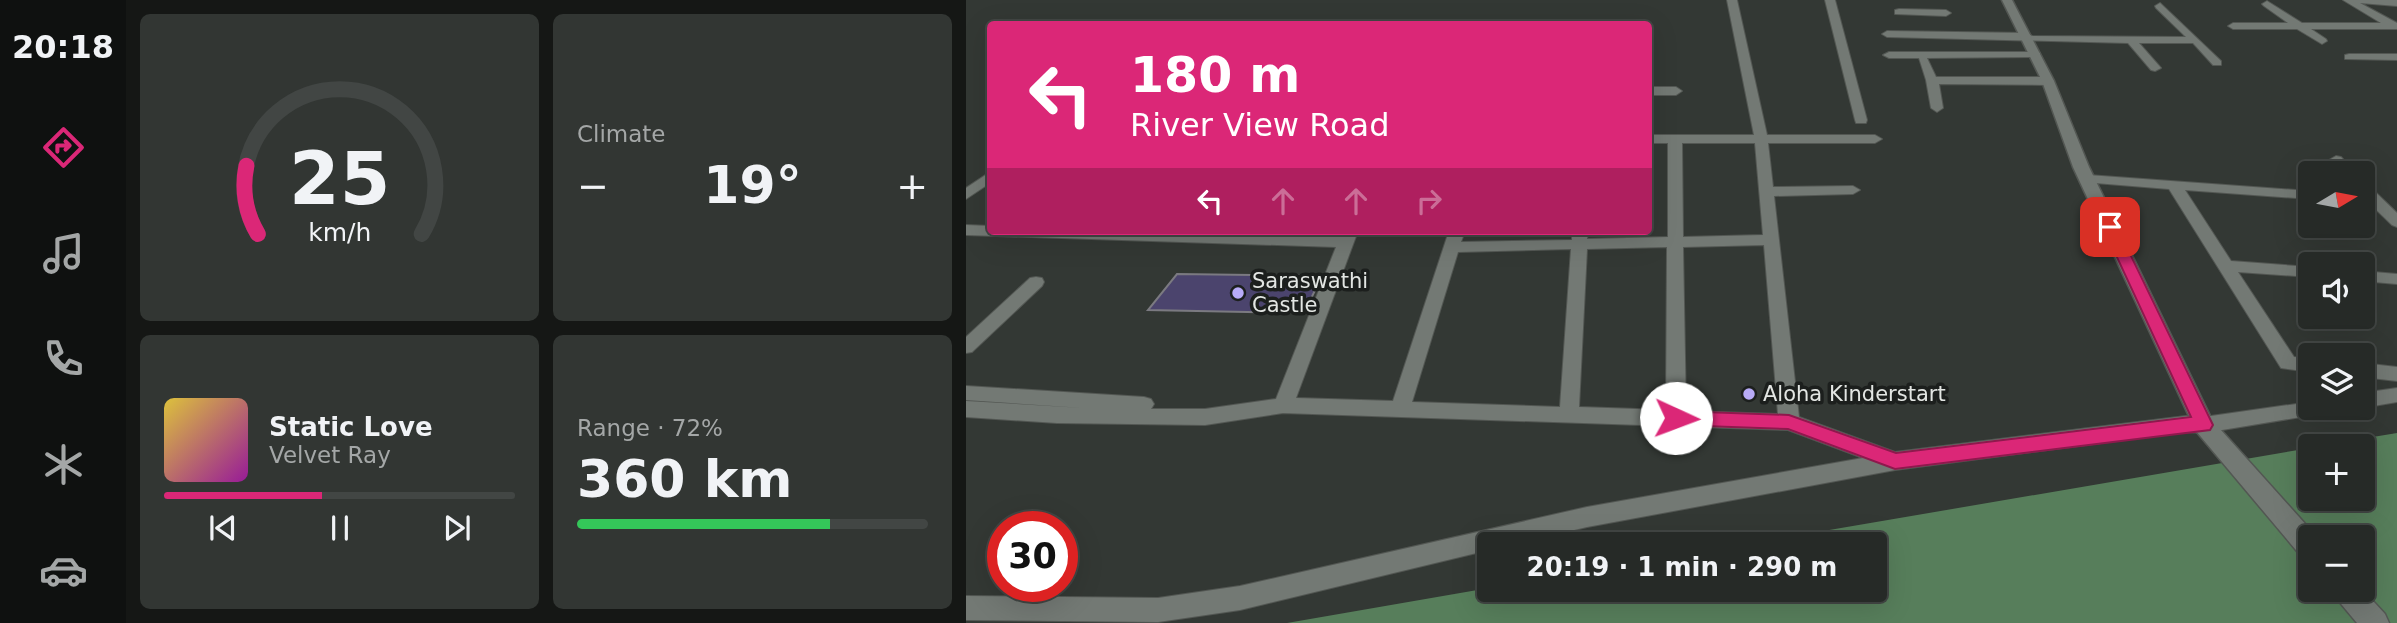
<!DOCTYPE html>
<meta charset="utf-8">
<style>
:root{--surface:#262a27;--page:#323633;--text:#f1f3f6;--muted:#a4a7a7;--line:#424644;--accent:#db2777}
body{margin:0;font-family:"DejaVu Sans",sans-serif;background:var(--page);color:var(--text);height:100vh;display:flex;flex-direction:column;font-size:26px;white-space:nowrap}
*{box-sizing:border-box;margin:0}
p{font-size:23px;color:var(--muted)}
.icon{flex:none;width:38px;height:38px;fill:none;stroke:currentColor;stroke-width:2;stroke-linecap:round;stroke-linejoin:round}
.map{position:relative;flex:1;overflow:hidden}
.sheet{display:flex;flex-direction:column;gap:14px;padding:14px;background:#151715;width:840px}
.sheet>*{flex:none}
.guide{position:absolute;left:21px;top:21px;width:665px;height:214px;border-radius:7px;box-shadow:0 7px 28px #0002,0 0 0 2px var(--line);background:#db2777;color:#fff;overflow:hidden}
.needle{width:46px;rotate:80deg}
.controls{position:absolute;left:1332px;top:161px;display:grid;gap:14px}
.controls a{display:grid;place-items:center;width:77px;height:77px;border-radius:7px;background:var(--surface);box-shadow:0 7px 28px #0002,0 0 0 2px var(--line);font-size:35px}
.speed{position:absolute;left:21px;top:511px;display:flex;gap:14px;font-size:35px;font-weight:700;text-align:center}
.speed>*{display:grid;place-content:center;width:91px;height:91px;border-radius:50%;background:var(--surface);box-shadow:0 7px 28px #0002,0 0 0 2px var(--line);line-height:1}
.speed .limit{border:10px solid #d22;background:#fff;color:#111}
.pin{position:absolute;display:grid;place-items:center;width:60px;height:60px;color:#fff;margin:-30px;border-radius:14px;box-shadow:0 4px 10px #0006}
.me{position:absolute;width:77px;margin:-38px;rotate:92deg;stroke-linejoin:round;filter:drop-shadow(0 0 5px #0008)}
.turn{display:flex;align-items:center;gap:24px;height:147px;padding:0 28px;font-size:32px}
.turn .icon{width:91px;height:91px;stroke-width:2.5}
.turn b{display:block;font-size:49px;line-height:60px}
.lanes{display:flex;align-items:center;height:66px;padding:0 28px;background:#0003;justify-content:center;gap:35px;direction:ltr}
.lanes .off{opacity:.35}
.big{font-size:52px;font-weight:700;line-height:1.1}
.sheet .tile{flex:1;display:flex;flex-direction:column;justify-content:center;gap:10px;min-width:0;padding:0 24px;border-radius:10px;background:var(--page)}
.sheet .dial{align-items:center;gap:0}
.dial svg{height:182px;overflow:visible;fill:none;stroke:var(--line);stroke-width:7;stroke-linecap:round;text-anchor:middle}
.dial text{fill:var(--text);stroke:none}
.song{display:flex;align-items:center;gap:21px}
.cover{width:84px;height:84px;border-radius:10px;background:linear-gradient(135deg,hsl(50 70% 55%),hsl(300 70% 35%))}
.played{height:7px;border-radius:4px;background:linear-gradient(90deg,var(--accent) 45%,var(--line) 45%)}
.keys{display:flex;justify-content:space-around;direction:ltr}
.heat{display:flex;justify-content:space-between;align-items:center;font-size:38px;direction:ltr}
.charge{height:10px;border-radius:5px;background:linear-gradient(90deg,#34c759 72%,var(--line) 0)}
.sheet .tiles{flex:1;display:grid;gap:14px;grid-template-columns:repeat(2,1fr)}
.trip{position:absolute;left:511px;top:532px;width:410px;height:70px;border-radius:7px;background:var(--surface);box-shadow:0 7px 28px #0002,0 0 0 2px var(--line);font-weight:700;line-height:70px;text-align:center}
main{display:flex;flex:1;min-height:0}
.menu{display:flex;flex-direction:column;width:126px;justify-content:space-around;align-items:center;background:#0f1110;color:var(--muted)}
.menu .icon{width:49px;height:49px}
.menu .current{color:var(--accent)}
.menu b{font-size:32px;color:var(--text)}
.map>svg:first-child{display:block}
.water{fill:#577e5b;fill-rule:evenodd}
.building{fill:#4b446d;stroke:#7b7a81;stroke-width:2}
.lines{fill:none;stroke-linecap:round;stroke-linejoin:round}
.minor-casing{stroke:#535753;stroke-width:2}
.tertiary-casing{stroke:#535753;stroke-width:3}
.minor{fill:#737974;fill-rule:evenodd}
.tertiary{fill:#737974;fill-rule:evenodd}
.route{fill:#db2777;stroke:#8e194d;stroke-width:2}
.poi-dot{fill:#b8abf7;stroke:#1c1f1d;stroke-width:2.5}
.labels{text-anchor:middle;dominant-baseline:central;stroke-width:7;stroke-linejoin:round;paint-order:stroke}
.poi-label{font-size:21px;fill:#e3e6e3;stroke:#1c1f1d;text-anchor:start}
</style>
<main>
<nav class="menu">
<b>20:18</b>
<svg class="icon current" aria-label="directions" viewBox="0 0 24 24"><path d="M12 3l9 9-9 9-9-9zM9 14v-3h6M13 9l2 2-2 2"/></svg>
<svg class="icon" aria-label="music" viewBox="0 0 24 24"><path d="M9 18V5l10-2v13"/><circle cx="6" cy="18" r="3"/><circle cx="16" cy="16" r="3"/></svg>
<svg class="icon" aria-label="phone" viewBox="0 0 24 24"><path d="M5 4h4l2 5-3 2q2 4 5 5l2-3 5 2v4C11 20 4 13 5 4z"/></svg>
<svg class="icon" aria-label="climate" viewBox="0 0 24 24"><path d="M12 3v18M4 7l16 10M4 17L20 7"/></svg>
<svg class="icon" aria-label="car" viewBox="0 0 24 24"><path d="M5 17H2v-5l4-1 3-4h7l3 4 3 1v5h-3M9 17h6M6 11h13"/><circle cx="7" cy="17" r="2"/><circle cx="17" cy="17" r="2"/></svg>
</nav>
<section class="sheet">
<div class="tiles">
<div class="tile dial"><svg viewBox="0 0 100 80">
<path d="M14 69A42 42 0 1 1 86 69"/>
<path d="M14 69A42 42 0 0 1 9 39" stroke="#db2777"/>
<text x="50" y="56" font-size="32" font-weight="700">25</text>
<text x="50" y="72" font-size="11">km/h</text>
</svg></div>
<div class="tile"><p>Climate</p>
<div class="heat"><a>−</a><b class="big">19°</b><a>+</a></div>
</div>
<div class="tile">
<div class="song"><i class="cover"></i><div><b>Static Love</b><p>Velvet Ray</p></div></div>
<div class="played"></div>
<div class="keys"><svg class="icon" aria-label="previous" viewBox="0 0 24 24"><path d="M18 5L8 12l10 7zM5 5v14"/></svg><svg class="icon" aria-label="pause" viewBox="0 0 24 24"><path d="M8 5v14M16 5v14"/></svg><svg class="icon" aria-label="next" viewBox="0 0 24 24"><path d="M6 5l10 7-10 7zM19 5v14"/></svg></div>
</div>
<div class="tile"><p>Range · 72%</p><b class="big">360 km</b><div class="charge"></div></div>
</div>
</section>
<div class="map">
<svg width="1431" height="623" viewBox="0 0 1431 623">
<rect width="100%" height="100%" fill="#333834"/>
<path class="water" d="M1431,433V623H321L523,588L908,590V544H781L1344,448V499H1396V446H1352ZM1344,537H1396V590H1344Z"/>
<polygon class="building" points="211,274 356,276 338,313 182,310"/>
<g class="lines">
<g class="minor-casing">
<g id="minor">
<path d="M761,0H771L801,135H909L916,139L909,143H802L807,187L887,186L894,190L887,194L808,196L833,417L929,452L1220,416L1238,417L1344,402V408H1362L1359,413L1238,433L1220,432L929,470L621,527L548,544H523V550L274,610L192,622L0,620V596L192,598L274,586L621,507L897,458L822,430L317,413L239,425L91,423L0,417V401L117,408L0,400V386L178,397L185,399L188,404L185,409H239L310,399L370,247L0,235V225L24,226V231H179L374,237L376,231H392L330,398L427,401L483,231H499L495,242L606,240V231H622L621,239L702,237V143H682V135H788ZM716,143H789L797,235L717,237ZM798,245L812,414L720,411L717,247ZM701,247L700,410L613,407L621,249ZM605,249L594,407L446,402L492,252Z"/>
<polygon points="859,0 869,0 901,120 900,123 890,123 889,120"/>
<polygon points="1377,0 1431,0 1431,6 1394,3 1431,23 1431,29 1345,29 1360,39 1361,41 1356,44 1331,29 1267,29 1262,26 1267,23 1322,23 1298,6 1296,4 1301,1 1336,23 1415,23"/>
<polygon points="1194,3 1255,61 1255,65 1247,65 1227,43 1173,43 1195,68 1189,71 1185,70 1162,43 921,37 916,34 921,31 1061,33 1066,36 1220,37 1190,8 1189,6"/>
<polygon points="933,9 980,10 985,13 980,16 929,14 929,10"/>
<polygon points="1070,52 1074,53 1074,57 961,58 970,77 1082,77 1088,81 1082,85 973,84 977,108 971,112 965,108 960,80 953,58 923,58 917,55 923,52"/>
<polygon points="1383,54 1431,54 1431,60 1379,59 1379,55"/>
<polygon points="682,87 710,87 716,91 710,95 682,95"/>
<polygon points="1370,156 1375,157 1390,173 1375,173 1363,160"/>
<polygon points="24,172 24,183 0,199 0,188"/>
<polygon points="1122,175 1344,191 1344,199 1219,190 1265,261 1344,267 1344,277 1272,272 1328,357 1344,358 1344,372 1315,368 1203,189 1117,182 1115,179"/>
<polygon points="1396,183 1401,184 1431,213 1431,227 1426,225 1396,196"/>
<polygon points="1396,271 1431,274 1431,284 1396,281"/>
<polygon points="70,277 76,278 78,282 76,286 6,352 0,353 0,337 64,278"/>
<polygon points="1396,363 1431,367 1431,381 1396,377"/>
<polygon points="1431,388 1431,402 1396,408 1394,408 1396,408 1396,393"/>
</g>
</g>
<g class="tertiary-casing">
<g id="tertiary">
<polygon points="1036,0 1046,0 1088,81 1123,167 1246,420 1351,537 1344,537 1344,559 1335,556 1230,431 1107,167 1076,81"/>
<polygon points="1396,589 1419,614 1423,623 1391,623 1371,599 1367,590"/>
</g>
</g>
<use href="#minor" class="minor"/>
<use href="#tertiary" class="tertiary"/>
</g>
<polygon class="route" points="1144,223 1151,227 1247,425 1244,430 929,469 822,429 710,425 704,423 701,418 704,413 710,411 823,415 930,453 1225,417 1137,227"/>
<g class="poi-dot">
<circle cx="272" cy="293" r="7"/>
<circle cx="783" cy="394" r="7"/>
</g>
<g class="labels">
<g class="poi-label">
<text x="286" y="281">Saraswathi<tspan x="286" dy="24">Castle</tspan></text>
<text x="797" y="394">Aloha Kinderstart</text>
</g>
</g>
</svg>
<div class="controls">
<a><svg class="needle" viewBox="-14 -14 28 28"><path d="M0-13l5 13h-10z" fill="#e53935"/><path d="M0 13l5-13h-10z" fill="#a4a7a7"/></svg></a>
<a><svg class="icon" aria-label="sound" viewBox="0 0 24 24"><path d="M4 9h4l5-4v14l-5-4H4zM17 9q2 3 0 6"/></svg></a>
<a><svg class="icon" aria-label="layers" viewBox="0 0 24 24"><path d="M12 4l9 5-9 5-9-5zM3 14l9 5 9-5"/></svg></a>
<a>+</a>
<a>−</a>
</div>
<div class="speed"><div class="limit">30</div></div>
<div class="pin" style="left:1144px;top:227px;background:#d93025"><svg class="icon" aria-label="arrive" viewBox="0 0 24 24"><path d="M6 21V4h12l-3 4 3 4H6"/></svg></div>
<svg class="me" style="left:710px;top:418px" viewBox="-20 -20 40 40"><circle r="19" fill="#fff"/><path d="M0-13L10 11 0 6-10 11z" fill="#db2777"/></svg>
<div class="trip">20:19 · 1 min · 290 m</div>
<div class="guide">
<div class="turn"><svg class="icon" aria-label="left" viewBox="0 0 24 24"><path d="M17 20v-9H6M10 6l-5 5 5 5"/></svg><div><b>180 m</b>River View Road</div></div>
<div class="lanes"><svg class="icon" aria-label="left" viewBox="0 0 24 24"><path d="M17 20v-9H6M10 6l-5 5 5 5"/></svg><svg class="icon off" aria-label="ahead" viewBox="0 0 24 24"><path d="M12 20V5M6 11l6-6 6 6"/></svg><svg class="icon off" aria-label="ahead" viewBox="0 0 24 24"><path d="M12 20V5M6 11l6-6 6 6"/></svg><svg class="icon off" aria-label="right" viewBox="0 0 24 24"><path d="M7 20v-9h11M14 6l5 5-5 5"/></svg></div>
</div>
</div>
</main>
